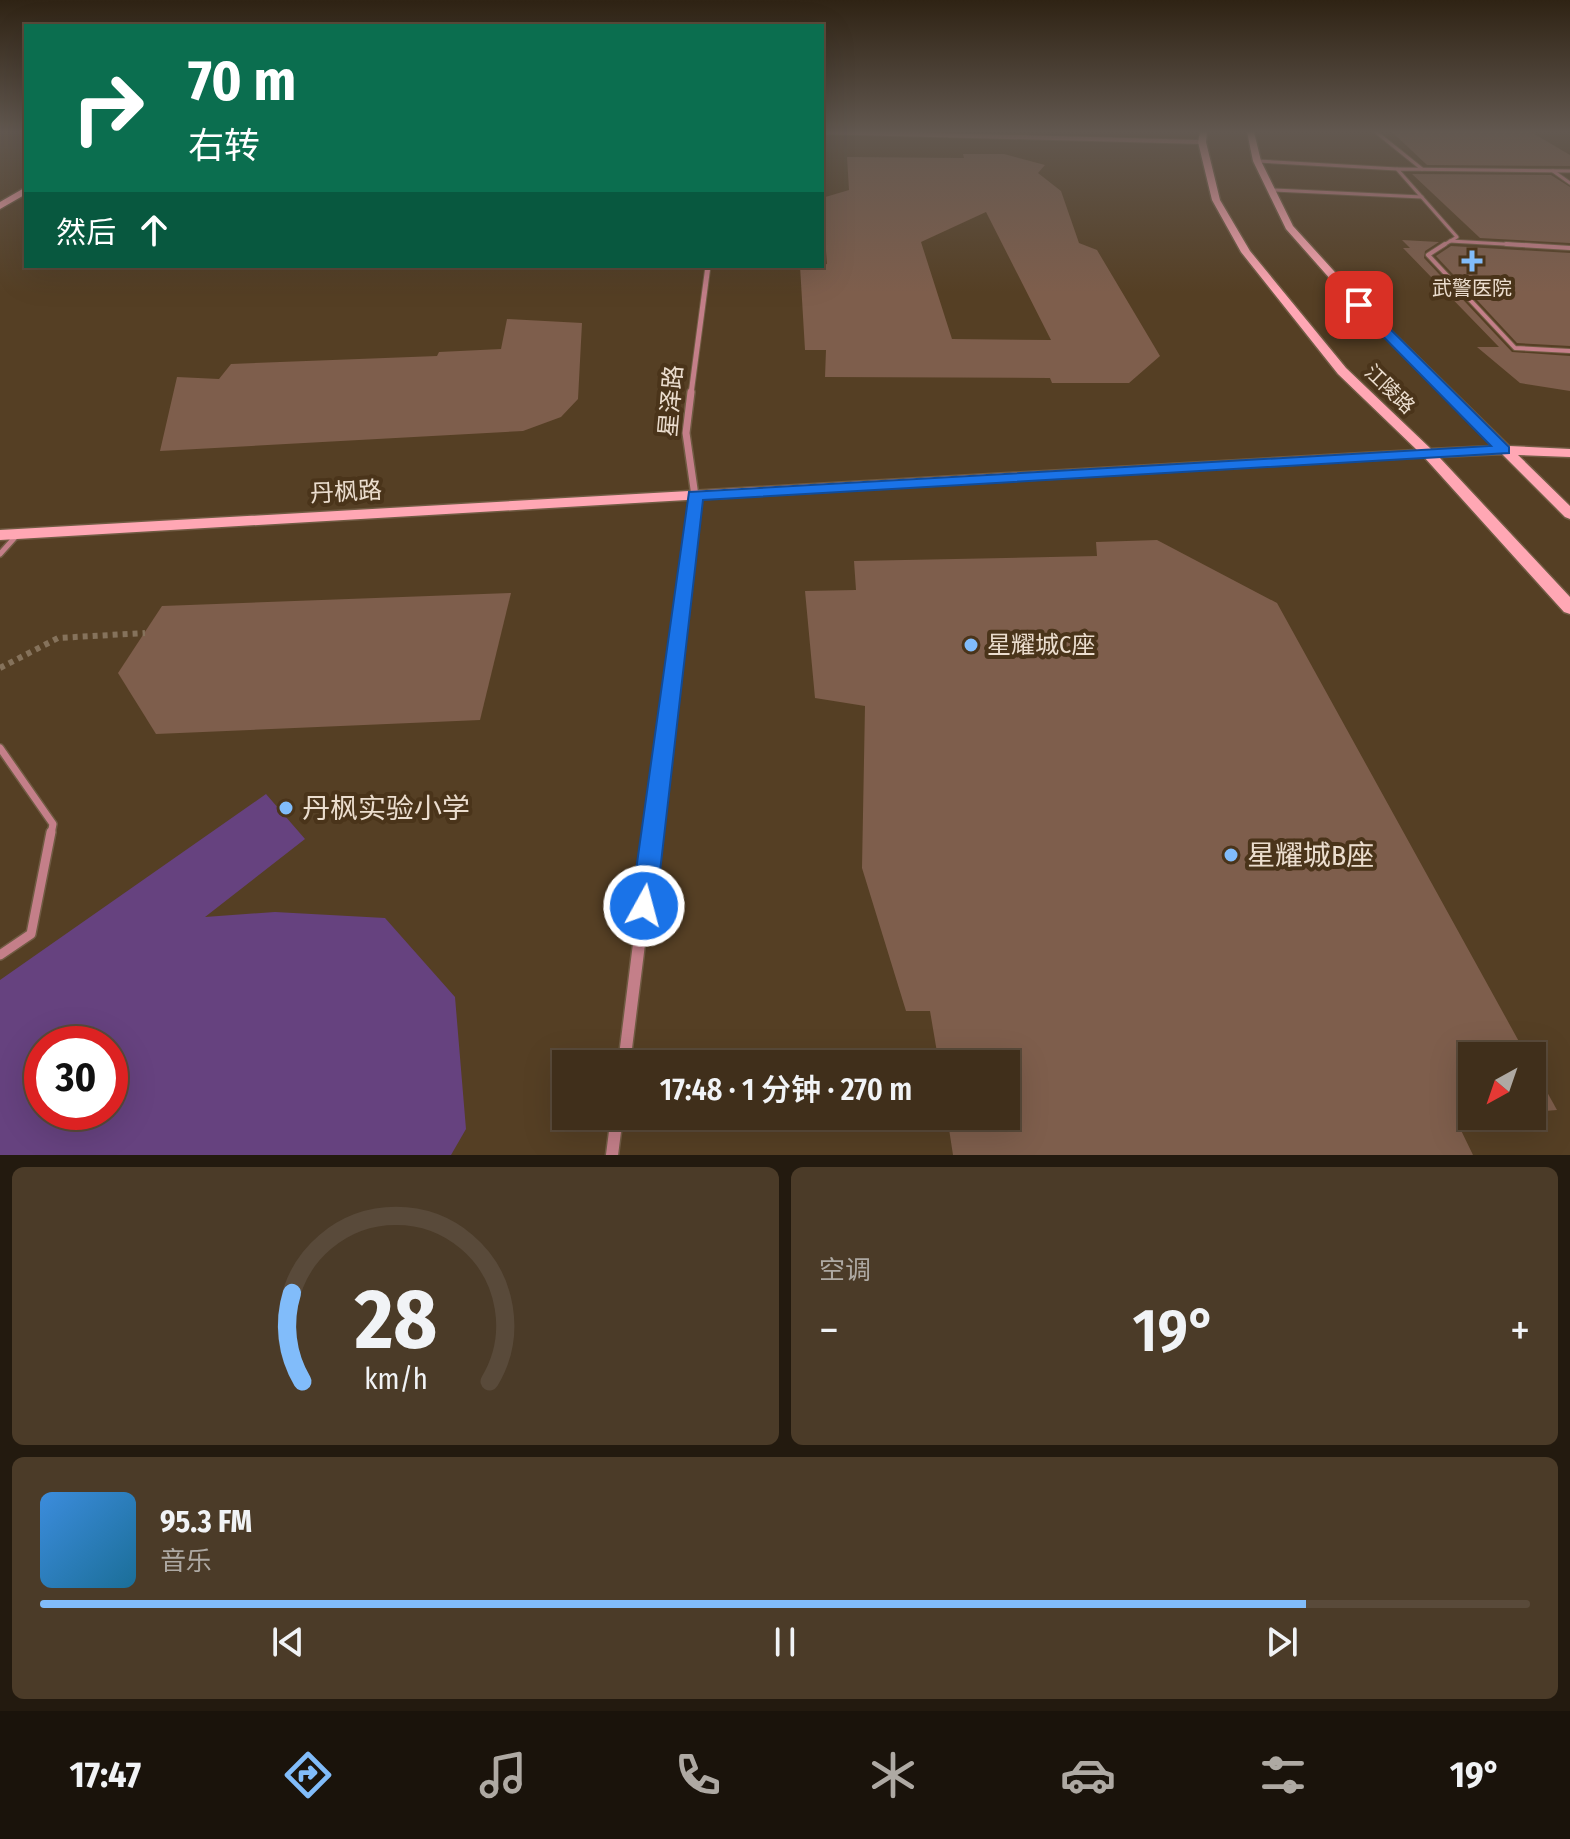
<!DOCTYPE html>
<html lang="zh">
<meta charset="utf-8">
<style>
:root{--surface:#402f1b;--page:#4b3b28;--text:#f1f3f6;--muted:#aea9a3;--line:#594a3a;--accent:#81bcfa}
body{margin:0;font-family:"Fira Sans Condensed","Noto Sans SC",sans-serif;background:var(--page);color:var(--text);height:100vh;display:flex;flex-direction:column;font-size:30px;white-space:nowrap}
*{box-sizing:border-box;margin:0}
p{font-size:26px;color:var(--muted)}
.icon{flex:none;width:44px;height:44px;fill:none;stroke:currentColor;stroke-width:2;stroke-linecap:round;stroke-linejoin:round}
.map{position:relative;height:1155px;overflow:hidden}
.panel{display:flex;flex-direction:column;gap:12px;padding:12px;background:#231a0f;flex:1}
.panel>*{flex:none}
.banner{position:absolute;left:24px;top:24px;width:800px;height:244px;border-radius:0px;box-shadow:0 8px 32px #0002,0 0 0 2px var(--line);background:#0b6e4f;color:#fff;overflow:hidden}
.needle{width:52px;rotate:220deg}
.buttons{position:absolute;left:1458px;top:1042px;display:grid;gap:16px}
.buttons a{display:grid;place-items:center;width:88px;height:88px;border-radius:0px;background:var(--surface);box-shadow:0 8px 32px #0002,0 0 0 2px var(--line);font-size:40px}
.speed{position:absolute;left:24px;top:1026px;display:flex;gap:16px;font-size:40px;font-weight:700;text-align:center}
.speed>*{display:grid;place-content:center;width:104px;height:104px;border-radius:50%;background:var(--surface);box-shadow:0 8px 32px #0002,0 0 0 2px var(--line);line-height:1}
.speed .limit{border:12px solid #d22;background:#fff;color:#111}
.pin{position:absolute;display:grid;place-items:center;width:68px;height:68px;color:#fff;margin:-34px;border-radius:16px;box-shadow:0 4px 12px #0006}
.me{position:absolute;width:88px;margin:-44px;rotate:7deg;stroke-linejoin:round;filter:drop-shadow(0 0 6px #0008)}
.turn{display:flex;align-items:center;gap:28px;height:168px;padding:0 32px;font-size:36px}
.turn .icon{width:104px;height:104px;stroke-width:2.5}
.turn b{display:block;font-size:56px;line-height:68px}
.then{display:flex;align-items:center;height:76px;padding:0 32px;background:#0003;gap:16px;font-size:30px}
.big{font-size:60px;font-weight:600;line-height:1.1}
.panel .card{flex:1;display:flex;flex-direction:column;justify-content:center;gap:12px;min-width:0;padding:0 28px;border-radius:12px;background:var(--page)}
.panel .dial{align-items:center;gap:0}
.dial svg{height:208px;overflow:visible;fill:none;stroke:var(--line);stroke-width:7;stroke-linecap:round;text-anchor:middle}
.dial text{fill:var(--text);stroke:none}
.song{display:flex;align-items:center;gap:24px}
.cover{width:96px;height:96px;border-radius:12px;background:linear-gradient(135deg,hsl(210 70% 55%),hsl(200 70% 35%))}
.played{height:8px;border-radius:4px;background:linear-gradient(90deg,var(--accent) 85%,var(--line) 85%)}
.keys{display:flex;justify-content:space-around;direction:ltr}
.heat{display:flex;justify-content:space-between;align-items:center;font-size:44px;direction:ltr}
.panel .tiles{flex:1;display:grid;gap:12px;grid-template-columns:1fr 1fr}
.card:last-child{grid-column:span 2}
.trip{position:absolute;left:552px;top:1050px;width:468px;height:80px;border-radius:0px;background:var(--surface);box-shadow:0 8px 32px #0002,0 0 0 2px var(--line);font-weight:600;line-height:80px;text-align:center}
.tab-bar{display:flex;height:128px;justify-content:space-around;align-items:center;background:#1a130b;color:var(--muted)}
.tab-bar .icon{width:56px;height:56px}
.tab-bar .selected{color:var(--accent)}
.tab-bar b{font-size:36px;color:var(--text)}
.map>svg:first-child{display:block}
.green{fill:#66427f;fill-rule:evenodd}
.building{fill:#7e5e4c;fill-rule:evenodd}
.lines{fill:none;stroke-linecap:round;stroke-linejoin:round}
.lane-far4-casing{stroke:#705b43;stroke-width:5}
.lane-far3-casing{stroke:#705b43;stroke-width:6}
.lane-far2-casing{stroke:#705b43;stroke-width:8}
.lane-far1-casing{stroke:#705b43;stroke-width:10}
.lane-casing{stroke:#705b43;stroke-width:12}
.street-far4-casing{stroke:#705b43;stroke-width:6}
.street-far3-casing{stroke:#705b43;stroke-width:7}
.street-far2-casing{stroke:#705b43;stroke-width:10}
.street-far1-casing{stroke:#705b43;stroke-width:12}
.street-casing{stroke:#705b43;stroke-width:15}
.secondary-casing{stroke:#705b43;stroke-width:3}
.path{stroke:#85725b;stroke-width:6;stroke-dasharray:5 5;stroke-linecap:butt}
.lane-far4{stroke:#c47f89;stroke-width:3}
.lane-far3{stroke:#c47f89;stroke-width:4}
.lane-far2{stroke:#c47f89;stroke-width:5}
.lane-far1{stroke:#c47f89;stroke-width:7}
.lane{stroke:#c47f89;stroke-width:9}
.street-far4{stroke:#c47f89;stroke-width:4}
.street-far3{stroke:#c47f89;stroke-width:5}
.street-far2{stroke:#c47f89;stroke-width:7}
.street-far1{stroke:#c47f89;stroke-width:9}
.street{stroke:#c47f89;stroke-width:12}
.secondary{fill:#ffa7b4;fill-rule:evenodd}
.route{fill:#1a73e8;stroke:#114b97;stroke-width:2}
.poi-dot{fill:#81bcfa;stroke:#4a341a;stroke-width:3}
.labels{text-anchor:middle;dominant-baseline:central;stroke-width:8;stroke-linejoin:round;paint-order:stroke}
.far-poi-label{font-size:20px;fill:#ebddce;stroke:#4a341a}
.far-street-label{font-size:20px;fill:#ebddce;stroke:#4a341a}
.street-label{font-size:24px;fill:#ebddce;stroke:#4a341a}
.poi-label{font-size:24px;fill:#ebddce;stroke:#4a341a;text-anchor:start}
.near-poi-label{font-size:28px;fill:#ebddce;stroke:#4a341a;text-anchor:start}
</style>
<div class="map">
<svg width="1570" height="1155" viewBox="0 0 1570 1155">
<rect width="100%" height="100%" fill="#553f24"/>
<path class="green" d="M266,794L305,839L205,917L275,912L385,918L455,997L466,1129L451,1155H0V980ZM42,1044H110V1112H42Z"/>
<g class="building">
<polygon points="1392,132 1531,132 1570,155 1570,166 1427,165"/>
<path d="M963,154H1004L1045,165L1038,173L1061,191L1079,243L1097,250L1160,356L1129,383H1052L1050,378L825,377L826,350H805L800,266L827,264L822,198L849,190L847,157L964,158ZM986,212L1051,340L952,339L921,242Z"/>
<polygon points="1412,174 1551,175 1570,187 1570,243 1480,238"/>
<polygon points="1402,240 1439,242 1425,251 1424,258 1512,352 1570,356 1570,391 1520,383 1477,347 1499,347 1403,248 1410,248"/>
<polygon points="1451,246 1570,253 1570,346 1517,343 1436,256"/>
<polygon points="507,319 582,323 578,399 561,417 523,431 160,451 177,377 219,379 231,364 437,356 439,352 501,349"/>
<polygon points="1157,540 1277,603 1527,1056 1472,1056 1472,1116 1497,1116 1456,1120 1473,1155 953,1155 947,1116 1006,1116 1006,1064 939,1064 930,1011 906,1011 862,868 865,706 815,698 805,591 856,590 854,561 1097,556 1096,542"/>
<polygon points="511,593 480,720 156,734 118,673 162,606"/>
<polygon points="1532,1065 1557,1110 1532,1112"/>
</g>
<g class="lines">
<g class="lane-far4-casing">
<g id="lane-far4">
<polyline points="1376,132 1422,169"/>
<polyline points="1257,161 1397,169"/>
<polyline points="1553,171 1570,183"/>
<polyline points="1274,190 1422,197"/>
<polyline points="1450,241 1540,246"/>
<polyline points="1442,246 1457,237 1397,169 1570,171"/>
</g>
</g>
<g class="lane-far3-casing">
<g id="lane-far3">
<polyline points="1445,244 1428,255 1515,348 1570,351"/>
<polyline points="1506,244 1570,248"/>
</g>
</g>
<g class="lane-far2-casing">
<polyline id="lane-far2" points="0,554 17,535"/>
</g>
<g class="lane-far1-casing">
<polyline id="lane-far1" points="0,748 53,824 51,834"/>
</g>
<g class="lane-casing">
<polyline id="lane" points="0,955 31,934 51,832"/>
</g>
<g class="street-far4-casing">
<polyline id="street-far4" points="822,132 1202,142"/>
</g>
<g class="street-far3-casing">
<polyline id="street-far3" points="691,394 708,266"/>
</g>
<g class="street-far2-casing">
<polyline id="street-far2" points="684,585 695,496 686,433 691,392"/>
</g>
<g class="street-far1-casing">
<polyline id="street-far1" points="653,834 684,583"/>
</g>
<g class="street-casing">
<g id="street">
<polyline points="624,1064 653,832"/>
<polyline points="612,1155 617,1116"/>
</g>
</g>
<g class="secondary-casing">
<g id="secondary">
<polygon points="1200,132 1207,132 1206,142 1220,200 1250,251 1346,368 1431,449 1494,446 1355,307 1286,229 1253,161 1247,132 1254,132 1261,161 1293,226 1363,303 1509,446 1570,449 1570,457 1518,455 1570,506 1570,519 1565,517 1502,454 1439,457 1570,597 1570,614 1564,612 1424,457 0,540 0,530 1417,450 1338,374 1241,252 1212,200 1198,142"/>
<polygon points="26,187 26,194 0,209 0,202"/>
</g>
</g>
<polyline class="path" points="0,668 58,638 145,633"/>
<use href="#lane-far4" class="lane-far4"/>
<use href="#lane-far3" class="lane-far3"/>
<use href="#lane-far2" class="lane-far2"/>
<use href="#lane-far1" class="lane-far1"/>
<use href="#lane" class="lane"/>
<use href="#street-far4" class="street-far4"/>
<use href="#street-far3" class="street-far3"/>
<use href="#street-far2" class="street-far2"/>
<use href="#street-far1" class="street-far1"/>
<use href="#street" class="street"/>
<use href="#secondary" class="secondary"/>
</g>
<linearGradient id="sky" x2="0" y2="1"><stop stop-color="#2f2314"/><stop offset="0.45" stop-color="#625850"/><stop offset="1" stop-color="#625850" stop-opacity="0"/></linearGradient>
<rect width="1570" height="293" fill="url(#sky)"/>
<polygon class="route" points="1354,302 1363,302 1509,447 1509,453 703,500 656,906 653,915 644,919 635,915 631,906 689,492 1491,446 1354,307"/>
<g class="poi-dot">
<path d="M1468 249h8v8h8v8h-8v8h-8v-8h-8v-8h8z"/>
<circle cx="971" cy="645" r="8"/>
<circle cx="286" cy="808" r="8"/>
<circle cx="1231" cy="855" r="8"/>
</g>
<g class="labels">
<g class="far-poi-label">
<text x="1472" y="288">武警医院</text>
</g>
<g class="far-street-label">
<text transform="translate(1390 389) rotate(44)">江陵路</text>
</g>
<g class="street-label">
<text transform="translate(671 401) rotate(-85)">星泽路</text>
<text transform="translate(346 492) rotate(-3)">丹枫路</text>
</g>
<g class="poi-label">
<text x="987" y="645">星耀城C座</text>
</g>
<g class="near-poi-label">
<text x="302" y="808">丹枫实验小学</text>
<text x="1247" y="855">星耀城B座</text>
</g>
</g>
</svg>
<div class="buttons">
<a><svg class="needle" viewBox="-14 -14 28 28"><path d="M0-13l5 13h-10z" fill="#e53935"/><path d="M0 13l5-13h-10z" fill="#aea9a3"/></svg></a>
</div>
<div class="speed"><div class="limit">30</div></div>
<div class="pin" style="left:1359px;top:305px;background:#d93025"><svg class="icon" aria-label="arrive" viewBox="0 0 24 24"><path d="M6 21V4h12l-3 4 3 4H6"/></svg></div>
<svg class="me" style="left:644px;top:906px" viewBox="-20 -20 40 40"><circle r="17" fill="#1a73e8" stroke="#fff" stroke-width="3"/><path d="M0-11L8 9 0 5-8 9z" fill="#fff"/></svg>
<div class="trip">17:48 · 1 分钟 · 270 m</div>
<div class="banner">
<div class="turn"><svg class="icon" aria-label="right" viewBox="0 0 24 24"><path d="M7 20v-9h11M14 6l5 5-5 5"/></svg><div><b>70 m</b>右转</div></div>
<div class="then">然后<svg class="icon" aria-label="ahead" viewBox="0 0 24 24"><path d="M12 20V5M6 11l6-6 6 6"/></svg></div>
</div>
</div>
<section class="panel">
<div class="tiles">
<div class="card dial"><svg viewBox="0 0 100 80">
<path d="M14 69A42 42 0 1 1 86 69"/>
<path d="M14 69A42 42 0 0 1 10 35" stroke="#81bcfa"/>
<text x="50" y="56" font-size="32" font-weight="700">28</text>
<text x="50" y="72" font-size="11">km/h</text>
</svg></div>
<div class="card"><p>空调</p>
<div class="heat"><a>−</a><b class="big">19°</b><a>+</a></div>
</div>
<div class="card">
<div class="song"><i class="cover"></i><div><b>95.3 FM</b><p>音乐</p></div></div>
<div class="played"></div>
<div class="keys"><svg class="icon" aria-label="previous" viewBox="0 0 24 24"><path d="M18 5L8 12l10 7zM5 5v14"/></svg><svg class="icon" aria-label="pause" viewBox="0 0 24 24"><path d="M8 5v14M16 5v14"/></svg><svg class="icon" aria-label="next" viewBox="0 0 24 24"><path d="M6 5l10 7-10 7zM19 5v14"/></svg></div>
</div>
</div>
</section>
<nav class="tab-bar">
<b>17:47</b>
<svg class="icon selected" aria-label="directions" viewBox="0 0 24 24"><path d="M12 3l9 9-9 9-9-9zM9 14v-3h6M13 9l2 2-2 2"/></svg>
<svg class="icon" aria-label="music" viewBox="0 0 24 24"><path d="M9 18V5l10-2v13"/><circle cx="6" cy="18" r="3"/><circle cx="16" cy="16" r="3"/></svg>
<svg class="icon" aria-label="phone" viewBox="0 0 24 24"><path d="M5 4h4l2 5-3 2q2 4 5 5l2-3 5 2v4C11 20 4 13 5 4z"/></svg>
<svg class="icon" aria-label="climate" viewBox="0 0 24 24"><path d="M12 3v18M4 7l16 10M4 17L20 7"/></svg>
<svg class="icon" aria-label="car" viewBox="0 0 24 24"><path d="M5 17H2v-5l4-1 3-4h7l3 4 3 1v5h-3M9 17h6M6 11h13"/><circle cx="7" cy="17" r="2"/><circle cx="17" cy="17" r="2"/></svg>
<svg class="icon" aria-label="filters" viewBox="0 0 24 24"><path d="M4 7h16M4 17h16"/><circle cx="9" cy="7" r="2"/><circle cx="15" cy="17" r="2"/></svg>
<b>19°</b>
</nav>
